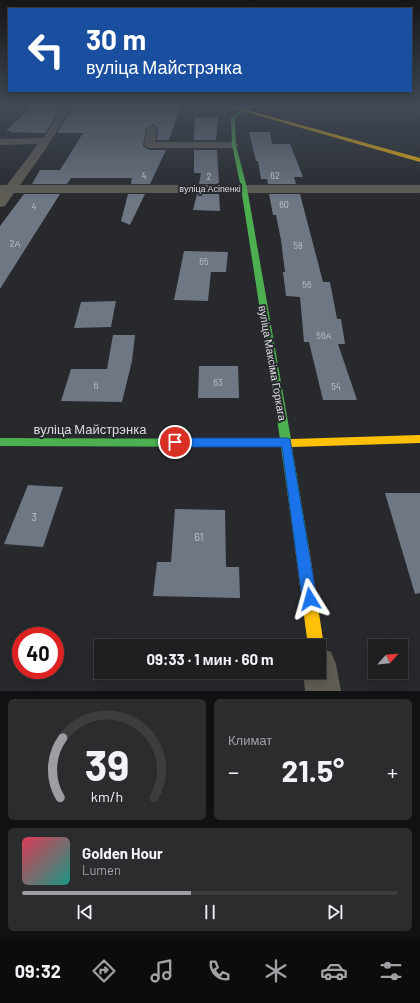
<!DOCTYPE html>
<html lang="ru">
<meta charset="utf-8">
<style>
:root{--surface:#1d1f21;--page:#2a2c2e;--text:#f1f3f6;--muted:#a0a2a5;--line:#3b3d3f;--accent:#9c9ea1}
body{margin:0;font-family:Barlow,sans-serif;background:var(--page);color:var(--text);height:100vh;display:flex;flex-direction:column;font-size:15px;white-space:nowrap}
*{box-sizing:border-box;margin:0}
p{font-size:13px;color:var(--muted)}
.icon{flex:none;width:22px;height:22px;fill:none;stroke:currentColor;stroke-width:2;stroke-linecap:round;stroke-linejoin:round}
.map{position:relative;height:691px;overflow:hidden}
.drawer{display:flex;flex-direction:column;gap:8px;padding:8px;background:#101112;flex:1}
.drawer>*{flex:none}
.hud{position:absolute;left:8px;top:8px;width:404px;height:84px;border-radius:0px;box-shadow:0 2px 10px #0003,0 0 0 1px var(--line);background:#1a4fa0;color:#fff;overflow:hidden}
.needle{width:26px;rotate:63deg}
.tools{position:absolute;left:368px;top:639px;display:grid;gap:8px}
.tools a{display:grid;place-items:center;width:40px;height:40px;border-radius:0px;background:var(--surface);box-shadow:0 2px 10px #0003,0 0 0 1px var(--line);font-size:20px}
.speed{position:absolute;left:12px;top:627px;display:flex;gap:8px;font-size:20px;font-weight:700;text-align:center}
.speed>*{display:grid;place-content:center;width:52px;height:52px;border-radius:50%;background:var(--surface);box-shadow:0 2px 10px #0003,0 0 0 1px var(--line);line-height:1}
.speed .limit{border:6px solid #d22;background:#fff;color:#111}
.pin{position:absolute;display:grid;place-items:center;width:34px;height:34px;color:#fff;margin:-17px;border:2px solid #fff;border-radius:50%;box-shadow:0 1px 4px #0007}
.me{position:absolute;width:44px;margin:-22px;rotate:352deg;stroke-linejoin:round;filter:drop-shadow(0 0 3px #0008)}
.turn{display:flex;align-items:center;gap:14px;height:84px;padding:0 12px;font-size:18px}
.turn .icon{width:52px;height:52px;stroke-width:2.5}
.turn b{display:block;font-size:28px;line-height:34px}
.big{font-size:30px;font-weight:700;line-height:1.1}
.drawer .tile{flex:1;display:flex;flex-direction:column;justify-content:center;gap:6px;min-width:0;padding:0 14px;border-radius:6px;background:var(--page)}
.drawer .dial{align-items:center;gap:0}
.dial svg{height:104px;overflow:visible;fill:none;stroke:var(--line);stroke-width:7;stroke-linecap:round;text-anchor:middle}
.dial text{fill:var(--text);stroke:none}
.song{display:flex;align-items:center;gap:12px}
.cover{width:48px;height:48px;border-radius:6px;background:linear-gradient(135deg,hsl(350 70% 55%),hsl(170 70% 35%))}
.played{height:4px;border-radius:2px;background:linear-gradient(90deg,var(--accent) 45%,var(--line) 45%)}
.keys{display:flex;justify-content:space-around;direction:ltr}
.heat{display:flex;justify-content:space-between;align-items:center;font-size:22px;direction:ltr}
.drawer .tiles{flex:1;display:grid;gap:8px;grid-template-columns:1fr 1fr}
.tile:last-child{grid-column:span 2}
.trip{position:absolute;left:94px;top:639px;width:232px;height:40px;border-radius:0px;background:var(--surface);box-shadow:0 2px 10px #0003,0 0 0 1px var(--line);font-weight:700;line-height:40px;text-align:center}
.tab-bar{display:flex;height:64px;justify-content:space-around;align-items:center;background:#0c0c0d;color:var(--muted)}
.tab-bar .icon{width:28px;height:28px}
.tab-bar .selected{color:var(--accent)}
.tab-bar b{font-size:18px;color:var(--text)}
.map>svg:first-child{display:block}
.building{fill:#6e7783}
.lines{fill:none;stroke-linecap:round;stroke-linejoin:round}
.lane{fill:#5f5c54;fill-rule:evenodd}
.street{fill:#5f5c54;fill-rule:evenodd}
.fast{fill:#4caf50;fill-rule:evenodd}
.slow{fill:#ffc107;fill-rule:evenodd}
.route{fill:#1a73e8;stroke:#114b97}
.labels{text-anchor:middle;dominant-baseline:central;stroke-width:4;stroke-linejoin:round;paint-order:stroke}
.number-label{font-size:9px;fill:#c0c4c9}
.far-street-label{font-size:9px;fill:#dbdde0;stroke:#26292d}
.street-label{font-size:11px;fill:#dbdde0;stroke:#26292d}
.near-number-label{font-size:11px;fill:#c0c4c9}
.near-street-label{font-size:13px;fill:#dbdde0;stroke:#26292d}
</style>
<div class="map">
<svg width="420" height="691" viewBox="0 0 420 691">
<rect width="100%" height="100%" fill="#27292c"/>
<g class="building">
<polygon points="33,105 63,106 45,133 10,132 12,131 6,131"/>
<polygon points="131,105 181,105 169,140 157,140 158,128 153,124 146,128 143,146 149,150 166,150 150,184 131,184 132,178 71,178 67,184 32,184 40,170 60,170 83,133 57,133 74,106"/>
<polygon points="195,117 218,117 216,140 194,140"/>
<polygon points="249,132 270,132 272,144 290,144 303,177 294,177 296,184 268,184 267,179 261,179 258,161 256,161"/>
<polygon points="194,150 217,150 219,184 199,184 201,173 194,173"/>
<polygon points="24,194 60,194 0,289 0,226"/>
<polygon points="128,194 145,194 130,225 121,221"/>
<polygon points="197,194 219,194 220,211 193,210"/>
<polygon points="269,194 300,194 323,282 330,282 337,319 341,319 345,344 338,344 357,400 323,400 309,342 304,342 300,297 286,296 283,272 285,272 281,240 276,215 273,215"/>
<polygon points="184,251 228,252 226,272 211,272 208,301 174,300"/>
<polygon points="116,301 111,327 74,328 81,302"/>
<polygon points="113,335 135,335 132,361 122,402 61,401 71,369 107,369"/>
<polygon points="199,366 238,366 239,398 198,398"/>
<polygon points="28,485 63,487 43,547 4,544"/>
<polygon points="385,493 420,493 420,593 415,594"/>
<polygon points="175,509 225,510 226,567 239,567 240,598 153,596 157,562 171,562"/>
</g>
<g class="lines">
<polygon class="lane" points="251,105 257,105 245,111 241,110"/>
<g class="street">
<polygon points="65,105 73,105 47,147 20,185 420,185 420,193 14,193 5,206 0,207 0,185 7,185 38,144 0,145 0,139 43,138"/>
<polygon points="152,125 157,128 155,142 234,142 239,145 234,148 149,148 144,145 147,128"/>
<polygon points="319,647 331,652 336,664 341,691 305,691 303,672 319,672"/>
</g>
<polygon class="fast" points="242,109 245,110 235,118 236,145 247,188 291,439 296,440 298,443 296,446 292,447 309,548 307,553 302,554 297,553 295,548 281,447 0,446 0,438 280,439 241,188 232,145 231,118"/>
<g class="slow">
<polygon points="229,105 420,158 420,162 229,107"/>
<polygon points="420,435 420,443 292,447 288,446 286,443 288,440 292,439"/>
<polygon points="302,542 307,543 309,548 324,646 321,651 319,652 319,646 308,646 295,548 297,543"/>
</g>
</g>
<linearGradient id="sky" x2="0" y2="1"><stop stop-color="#151718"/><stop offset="0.52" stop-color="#414956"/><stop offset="1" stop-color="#414956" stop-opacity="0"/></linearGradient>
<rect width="420" height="202" fill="url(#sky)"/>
<polygon class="route" points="175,438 286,438 290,439 317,599 315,604 310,606 304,604 302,599 282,447 175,447 171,446 170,442 171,439"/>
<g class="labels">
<g class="number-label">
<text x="144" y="175">4</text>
<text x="275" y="175">62</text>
<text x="209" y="176">2</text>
<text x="284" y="204">60</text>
<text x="34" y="206">4</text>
<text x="15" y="243">2А</text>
<text x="298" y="245">58</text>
<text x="204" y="261">65</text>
<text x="307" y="284">56</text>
<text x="324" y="335">56А</text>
<text x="218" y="382">63</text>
<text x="96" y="385">6</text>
<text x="336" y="386">54</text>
</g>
<g class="far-street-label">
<text x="210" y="188">вуліца Асіпенкі</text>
</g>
<g class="street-label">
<text transform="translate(273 363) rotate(80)">вуліца Максіма Горкага</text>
</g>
<g class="near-number-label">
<text x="34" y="516">3</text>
<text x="199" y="536">61</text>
</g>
<g class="near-street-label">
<text x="90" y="429">вуліца Майстрэнка</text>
</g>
</g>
</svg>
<div class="tools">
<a><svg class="needle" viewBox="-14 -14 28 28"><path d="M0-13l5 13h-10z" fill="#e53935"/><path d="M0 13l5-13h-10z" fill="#a0a2a5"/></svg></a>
</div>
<div class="speed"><div class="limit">40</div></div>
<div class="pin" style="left:175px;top:442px;background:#d93025"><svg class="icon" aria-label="arrive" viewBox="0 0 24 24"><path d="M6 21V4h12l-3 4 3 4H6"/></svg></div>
<svg class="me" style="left:310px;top:599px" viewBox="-20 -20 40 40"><path d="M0-17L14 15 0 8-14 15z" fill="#1a73e8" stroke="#fff" stroke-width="4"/></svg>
<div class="trip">09:33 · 1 мин · 60 m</div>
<div class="hud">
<div class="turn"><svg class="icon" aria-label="left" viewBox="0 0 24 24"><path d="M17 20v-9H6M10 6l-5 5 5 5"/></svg><div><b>30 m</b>вуліца Майстрэнка</div></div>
</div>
</div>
<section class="drawer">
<div class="tiles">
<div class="tile dial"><svg viewBox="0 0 100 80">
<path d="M14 69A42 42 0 1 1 86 69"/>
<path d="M14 69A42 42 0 0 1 16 23" stroke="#9c9ea1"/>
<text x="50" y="56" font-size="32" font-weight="700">39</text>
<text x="50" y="72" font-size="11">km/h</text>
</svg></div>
<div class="tile"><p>Климат</p>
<div class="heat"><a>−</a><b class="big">21.5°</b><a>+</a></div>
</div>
<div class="tile">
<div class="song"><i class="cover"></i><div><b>Golden Hour</b><p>Lumen</p></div></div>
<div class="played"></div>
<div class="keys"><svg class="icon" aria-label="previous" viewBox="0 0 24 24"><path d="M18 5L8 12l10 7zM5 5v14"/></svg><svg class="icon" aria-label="pause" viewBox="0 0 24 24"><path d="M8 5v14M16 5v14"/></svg><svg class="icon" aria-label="next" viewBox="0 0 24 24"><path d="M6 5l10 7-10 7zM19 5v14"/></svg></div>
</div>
</div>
</section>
<nav class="tab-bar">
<b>09:32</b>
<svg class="icon selected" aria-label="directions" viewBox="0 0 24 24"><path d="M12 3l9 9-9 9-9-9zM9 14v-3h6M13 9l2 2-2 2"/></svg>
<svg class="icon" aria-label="music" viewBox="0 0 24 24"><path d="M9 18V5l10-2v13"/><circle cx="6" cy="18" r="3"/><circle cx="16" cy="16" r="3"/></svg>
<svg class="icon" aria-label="phone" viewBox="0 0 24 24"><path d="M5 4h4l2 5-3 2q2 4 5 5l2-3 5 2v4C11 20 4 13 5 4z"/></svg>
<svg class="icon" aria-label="climate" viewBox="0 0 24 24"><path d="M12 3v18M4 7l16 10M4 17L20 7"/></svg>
<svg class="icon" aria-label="car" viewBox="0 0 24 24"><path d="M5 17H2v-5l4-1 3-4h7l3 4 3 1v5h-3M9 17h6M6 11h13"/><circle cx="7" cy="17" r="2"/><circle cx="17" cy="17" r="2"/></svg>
<svg class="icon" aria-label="filters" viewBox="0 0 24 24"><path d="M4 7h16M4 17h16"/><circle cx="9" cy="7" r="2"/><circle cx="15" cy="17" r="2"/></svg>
</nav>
